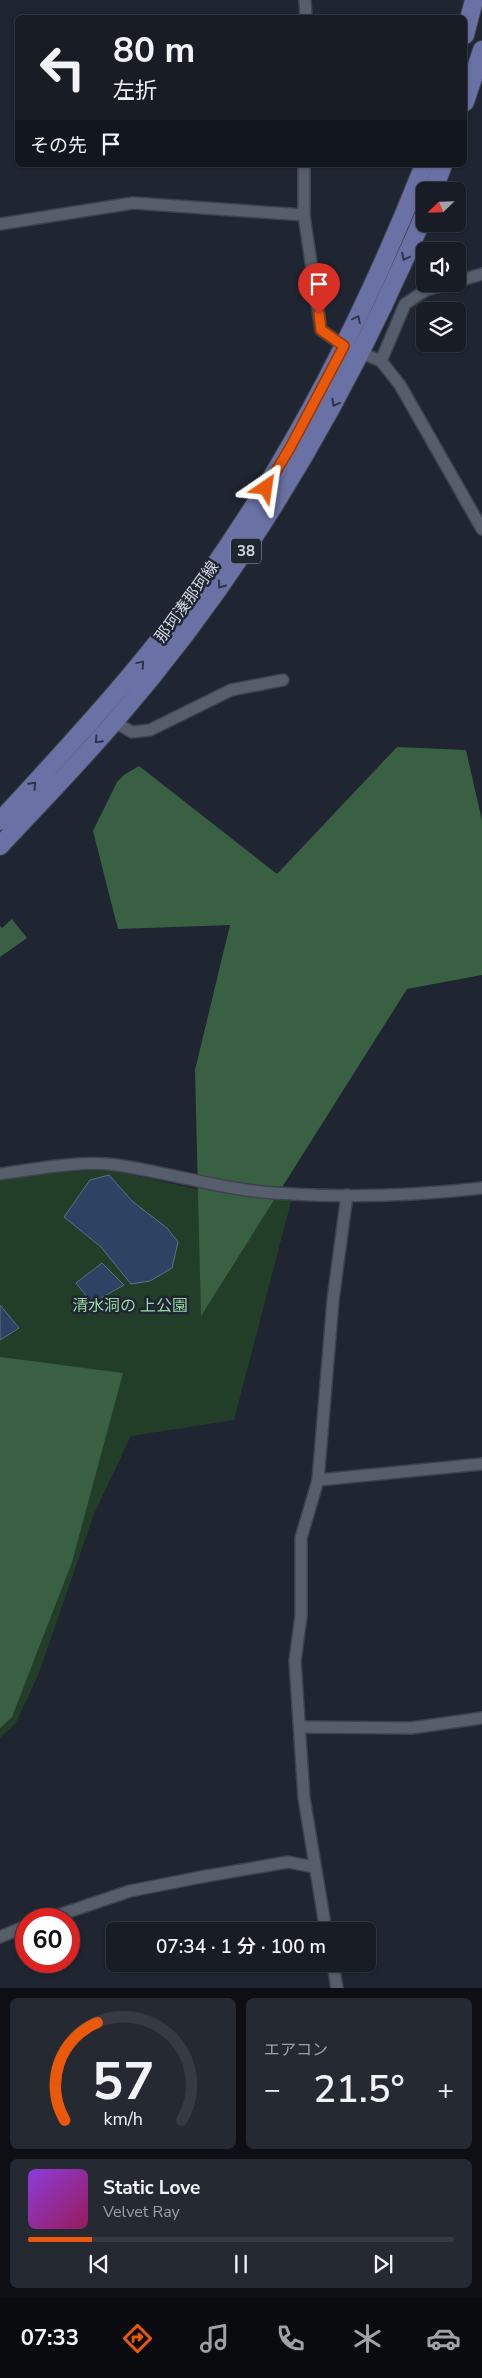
<!DOCTYPE html>
<html lang="ja">
<meta charset="utf-8">
<style>
:root{--surface:#171c25;--page:#242932;--text:#f1f3f6;--muted:#9ea1a7;--line:#363a42;--accent:#ea580c}
body{margin:0;font-family:"Nunito Sans","Noto Sans JP",sans-serif;background:var(--page);color:var(--text);height:100vh;display:flex;flex-direction:column;font-size:19px;white-space:nowrap}
*{box-sizing:border-box;margin:0}
p{font-size:16px;color:var(--muted)}
.icon{flex:none;width:28px;height:28px;fill:none;stroke:currentColor;stroke-width:2;stroke-linecap:round;stroke-linejoin:round}
.map{position:relative;height:1988px;overflow:hidden}
.sheet{display:flex;flex-direction:column;gap:10px;padding:10px;background:#0d0f14;flex:1}
.sheet>*{flex:none}
.hud{position:absolute;left:15px;top:15px;width:452px;height:152px;border-radius:8px;box-shadow:0 1px 4px #0004,0 0 0 1px var(--line);background:#171c25;color:var(--text);overflow:hidden}
.needle{width:32px;rotate:247deg}
.tools{position:absolute;left:416px;top:182px;display:grid;gap:10px}
.tools a{display:grid;place-items:center;width:50px;height:50px;border-radius:8px;background:var(--surface);box-shadow:0 1px 4px #0004,0 0 0 1px var(--line);font-size:25px}
.speed{position:absolute;left:15px;top:1908px;display:flex;gap:10px;font-size:25px;font-weight:700;text-align:center}
.speed>*{display:grid;place-content:center;width:65px;height:65px;border-radius:50%;background:var(--surface);box-shadow:0 1px 4px #0004,0 0 0 1px var(--line);line-height:1}
.speed .limit{border:8px solid #d22;background:#fff;color:#111}
.pin{position:absolute;display:grid;place-items:center;width:42px;height:42px;color:#fff;margin:-51px -21px;border-radius:50% 50% 50% 0;rotate:-45deg;box-shadow:0 0 5px #0007}
.pin .icon{rotate:45deg}
.me{position:absolute;width:55px;margin:-28px;rotate:32deg;stroke-linejoin:round;filter:drop-shadow(0 0 4px #0008)}
.turn{display:flex;align-items:center;gap:18px;height:105px;padding:0 15px;font-size:22px}
.turn .icon{width:65px;height:65px;stroke-width:2.5}
.turn b{display:block;font-size:35px;line-height:42px}
.then{display:flex;align-items:center;height:48px;padding:0 15px;background:#0003;gap:10px;font-size:19px}
.big{font-size:38px;font-weight:600;line-height:1.1}
.sheet .widget{flex:1;display:flex;flex-direction:column;justify-content:center;gap:8px;min-width:0;padding:0 18px;border-radius:8px;background:var(--page)}
.sheet .dial{align-items:center;gap:0}
.dial svg{height:130px;overflow:visible;fill:none;stroke:var(--line);stroke-width:7;stroke-linecap:round;text-anchor:middle}
.dial text{fill:var(--text);stroke:none}
.song{display:flex;align-items:center;gap:15px}
.cover{width:60px;height:60px;border-radius:8px;background:linear-gradient(135deg,hsl(270 70% 55%),hsl(330 70% 35%))}
.played{height:5px;border-radius:2px;background:linear-gradient(90deg,var(--accent) 15%,var(--line) 15%)}
.keys{display:flex;justify-content:space-around;direction:ltr}
.heat{display:flex;justify-content:space-between;align-items:center;font-size:28px;direction:ltr}
.sheet .tiles{flex:1;display:grid;gap:10px;grid-template-columns:1fr 1fr}
.widget:last-child{grid-column:span 2}
.trip{position:absolute;left:106px;top:1922px;width:270px;height:50px;border-radius:8px;background:var(--surface);box-shadow:0 1px 4px #0004,0 0 0 1px var(--line);font-weight:600;line-height:50px;text-align:center}
.menu{display:flex;height:80px;justify-content:space-around;align-items:center;background:#090b0f;color:var(--muted)}
.menu .icon{width:35px;height:35px}
.menu .current{color:var(--accent)}
.menu b{font-size:22px;color:var(--text)}
.map>svg:first-child{display:block}
.green{fill:#223e29}
.forest{fill:#3a6044}
.water{fill:#2e4264;stroke:#5f6f89}
.lines{fill:none;stroke-linecap:round;stroke-linejoin:round}
.minor-casing{stroke:#3d424c;stroke-width:14}
.primary-casing{stroke:#3d424c;stroke-width:20}
.minor{stroke:#565e6c;stroke-width:11}
.primary{stroke:#6a72a5;stroke-width:18}
.oneway{stroke:#2e3448}
.route-casing{stroke:#983908;stroke-width:12}
.route{stroke:#ea580c;stroke-width:9}
.labels{text-anchor:middle;dominant-baseline:central;stroke-width:5;stroke-linejoin:round;paint-order:stroke}
.shield{fill:#1f2531;stroke:#9ca2ab;stroke-width:1}
.shield-label{font-size:15px;font-weight:bold;fill:#d2d7df}
.street-label{font-size:16px;fill:#d2d7df;stroke:#1f2531}
.park-label{font-size:16px;fill:#98d7a7;stroke:#1f2531}
</style>
<div class="map">
<svg width="482" height="1988" viewBox="0 0 482 1988">
<rect width="100%" height="100%" fill="#1f2531"/>
<polygon class="green" points="111,1170 209,1192 292,1198 234,1420 131,1436 94,1514 39,1673 16,1723 0,1738 0,1172 38,1173"/>
<g class="forest">
<polygon points="397,747 466,750 482,821 482,975 407,989 201,1316 195,1070 230,925 118,929 93,831 117,782 124,775 139,766 277,874"/>
<polygon points="12,919 27,938 0,957 0,926 2,928"/>
<polygon points="0,1357 123,1373 72,1562 12,1717 0,1728"/>
</g>
<g class="water">
<polygon points="109,1175 132,1201 167,1228 178,1242 172,1268 150,1281 131,1284 101,1247 64,1217 90,1180"/>
<polygon points="102,1263 124,1285 92,1303 76,1283"/>
<polygon points="0,1305 19,1328 0,1340"/>
</g>
<g class="lines">
<g class="minor-casing">
<g id="minor">
<polyline points="305,0 306,18"/>
<polyline points="304,165 304,215 321,330 344,346 381,361 400,385 482,529"/>
<polyline points="0,224 133,203 304,215"/>
<polyline points="458,281 482,274"/>
<polyline points="381,361 405,304 426,290 448,284"/>
<polyline points="114,722 132,732 150,730 231,690 283,680"/>
<path d="M0,1174C36,1169 81,1160 117,1165C170,1173 220,1189 274,1193C343,1198 413,1196 482,1188"/>
<polyline points="318,1480 482,1464"/>
<polyline points="301,1727 411,1728 482,1718"/>
<polyline points="47,1919 130,1891 201,1877 288,1862 314,1867"/>
<polyline points="326,1931 304,1798 295,1661 301,1616 301,1538 318,1480 333,1300 347,1195"/>
<polyline points="0,1937 26,1926"/>
<polyline points="333,1964 337,1988"/>
</g>
</g>
<g class="primary-casing">
<g id="primary">
<polyline points="465,35 474,0"/>
<polyline points="465,102 482,50"/>
<polyline points="433,191 443,165"/>
<path d="M0,821C70,745 140,670 200,586C294,456 365,314 424,165"/>
<path d="M0,846C38,805 78,764 115,721C224,595 313,454 384,304C398,273 413,243 425,212"/>
</g>
</g>
<use href="#minor" class="minor"/>
<use href="#primary" class="primary"/>
</g>
<defs><path id="oneway-chevron" d="M-2-3.5L2.5 0L-2 3.5" fill="none" stroke-width="1.6" stroke-linecap="round" stroke-linejoin="round" transform="scale(1.25)"/></defs>
<g class="oneway">
<use href="#oneway-chevron" transform="translate(405 257) rotate(115)"/>
<use href="#oneway-chevron" transform="translate(357 319) rotate(-64)"/>
<use href="#oneway-chevron" transform="translate(335 403) rotate(119)"/>
<use href="#oneway-chevron" transform="translate(221 585) rotate(126)"/>
<use href="#oneway-chevron" transform="translate(141 664) rotate(-50)"/>
<use href="#oneway-chevron" transform="translate(98 740) rotate(133)"/>
<use href="#oneway-chevron" transform="translate(33 785) rotate(-47)"/>
</g>
<g class="lines">
<g class="route-casing">
<polyline id="route" points="266,488 291,446 344,346 321,330 319,314"/>
</g>
<use href="#route" class="route"/>
</g>
<g class="labels">
<rect class="shield" x="231" y="538.5" width="30" height="25" rx="4"/>
<g class="shield-label">
<text x="246" y="551">38</text>
</g>
<g class="street-label">
<text transform="translate(187 602) rotate(-54)">那珂湊那珂線</text>
</g>
<g class="park-label">
<text x="130" y="1306">清水洞の 上公園</text>
</g>
</g>
</svg>
<div class="tools">
<a><svg class="needle" viewBox="-14 -14 28 28"><path d="M0-13l5 13h-10z" fill="#e53935"/><path d="M0 13l5-13h-10z" fill="#9ea1a7"/></svg></a>
<a><svg class="icon" aria-label="sound" viewBox="0 0 24 24"><path d="M4 9h4l5-4v14l-5-4H4zM17 9q2 3 0 6"/></svg></a>
<a><svg class="icon" aria-label="layers" viewBox="0 0 24 24"><path d="M12 4l9 5-9 5-9-5zM3 14l9 5 9-5"/></svg></a>
</div>
<div class="speed"><div class="limit">60</div></div>
<div class="pin" style="left:319px;top:314px;background:#d93025"><svg class="icon" aria-label="arrive" viewBox="0 0 24 24"><path d="M6 21V4h12l-3 4 3 4H6"/></svg></div>
<svg class="me" style="left:266px;top:488px" viewBox="-20 -20 40 40"><path d="M0-17L14 15 0 8-14 15z" fill="#ea580c" stroke="#fff" stroke-width="4"/></svg>
<div class="trip">07:34 · 1 分 · 100 m</div>
<div class="hud">
<div class="turn"><svg class="icon" aria-label="left" viewBox="0 0 24 24"><path d="M17 20v-9H6M10 6l-5 5 5 5"/></svg><div><b>80 m</b>左折</div></div>
<div class="then">その先<svg class="icon" aria-label="arrive" viewBox="0 0 24 24"><path d="M6 21V4h12l-3 4 3 4H6"/></svg></div>
</div>
</div>
<section class="sheet">
<div class="tiles">
<div class="widget dial"><svg viewBox="0 0 100 80">
<path d="M14 69A42 42 0 1 1 86 69"/>
<path d="M14 69A42 42 0 0 1 34 9" stroke="#ea580c"/>
<text x="50" y="56" font-size="32" font-weight="700">57</text>
<text x="50" y="72" font-size="11">km/h</text>
</svg></div>
<div class="widget"><p>エアコン</p>
<div class="heat"><a>−</a><b class="big">21.5°</b><a>+</a></div>
</div>
<div class="widget">
<div class="song"><i class="cover"></i><div><b>Static Love</b><p>Velvet Ray</p></div></div>
<div class="played"></div>
<div class="keys"><svg class="icon" aria-label="previous" viewBox="0 0 24 24"><path d="M18 5L8 12l10 7zM5 5v14"/></svg><svg class="icon" aria-label="pause" viewBox="0 0 24 24"><path d="M8 5v14M16 5v14"/></svg><svg class="icon" aria-label="next" viewBox="0 0 24 24"><path d="M6 5l10 7-10 7zM19 5v14"/></svg></div>
</div>
</div>
</section>
<nav class="menu">
<b>07:33</b>
<svg class="icon current" aria-label="directions" viewBox="0 0 24 24"><path d="M12 3l9 9-9 9-9-9zM9 14v-3h6M13 9l2 2-2 2"/></svg>
<svg class="icon" aria-label="music" viewBox="0 0 24 24"><path d="M9 18V5l10-2v13"/><circle cx="6" cy="18" r="3"/><circle cx="16" cy="16" r="3"/></svg>
<svg class="icon" aria-label="phone" viewBox="0 0 24 24"><path d="M5 4h4l2 5-3 2q2 4 5 5l2-3 5 2v4C11 20 4 13 5 4z"/></svg>
<svg class="icon" aria-label="climate" viewBox="0 0 24 24"><path d="M12 3v18M4 7l16 10M4 17L20 7"/></svg>
<svg class="icon" aria-label="car" viewBox="0 0 24 24"><path d="M5 17H2v-5l4-1 3-4h7l3 4 3 1v5h-3M9 17h6M6 11h13"/><circle cx="7" cy="17" r="2"/><circle cx="17" cy="17" r="2"/></svg>
</nav>
